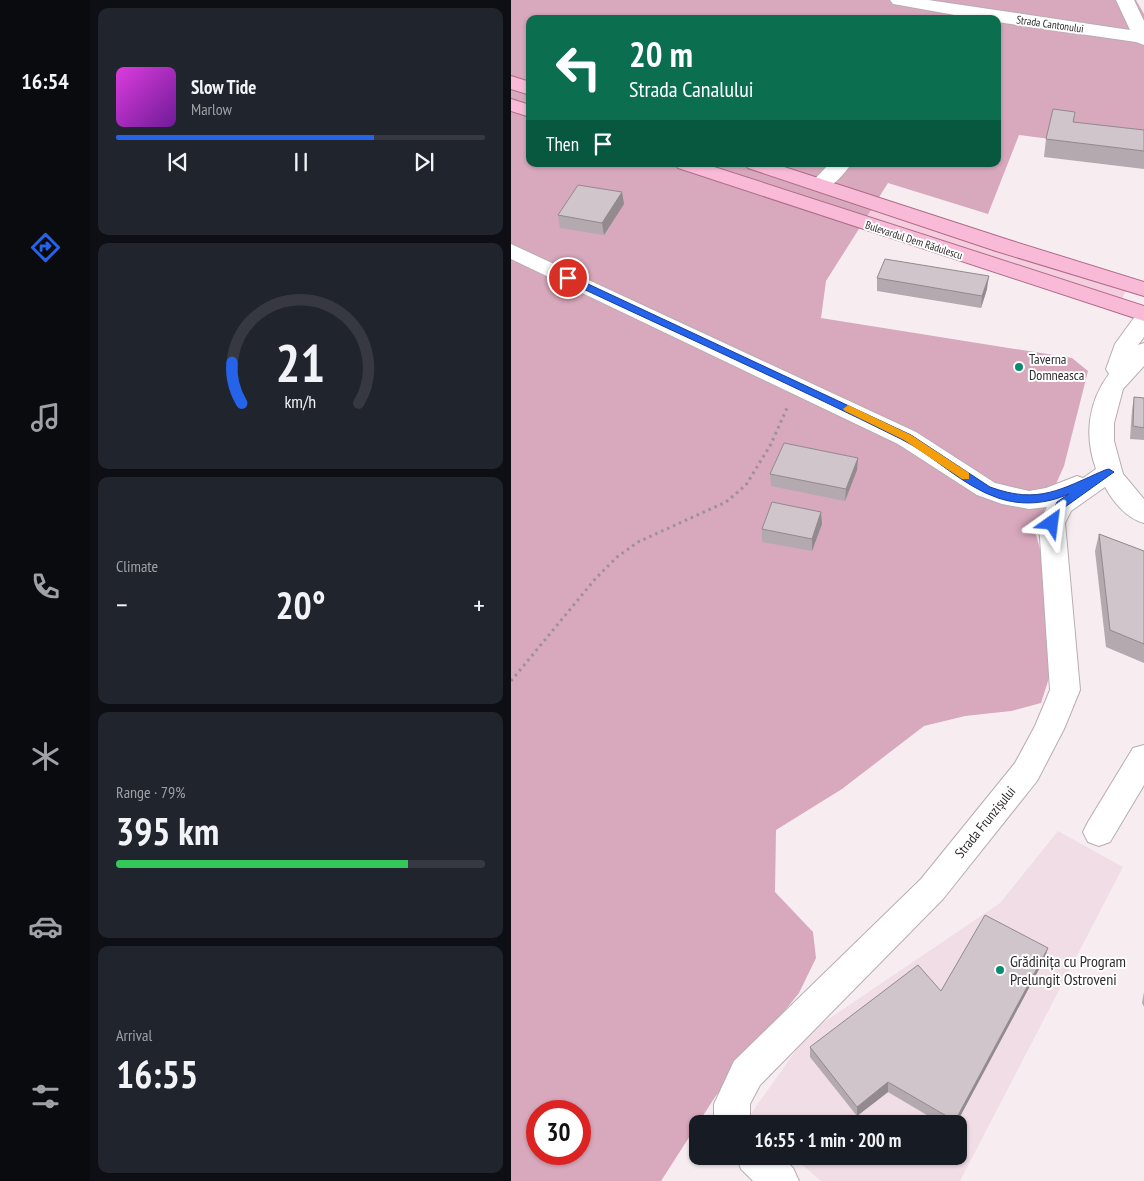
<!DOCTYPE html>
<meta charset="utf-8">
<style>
:root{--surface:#171b24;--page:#20242c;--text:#f1f3f6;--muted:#9ea1a6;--line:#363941;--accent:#2563eb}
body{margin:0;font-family:"PT Sans Narrow",sans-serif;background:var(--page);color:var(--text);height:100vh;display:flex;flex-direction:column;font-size:19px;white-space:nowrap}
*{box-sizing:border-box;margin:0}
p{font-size:16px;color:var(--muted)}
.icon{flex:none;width:28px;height:28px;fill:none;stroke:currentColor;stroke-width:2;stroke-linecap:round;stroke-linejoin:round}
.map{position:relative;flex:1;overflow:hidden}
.sheet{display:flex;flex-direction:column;gap:8px;padding:8px;background:#0d0f14;width:421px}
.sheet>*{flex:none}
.top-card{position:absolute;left:15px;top:15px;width:475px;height:152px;border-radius:10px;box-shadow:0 1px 4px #0004;background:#0b6e4f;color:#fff;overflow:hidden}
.speed{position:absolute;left:15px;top:1100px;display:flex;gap:10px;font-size:25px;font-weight:700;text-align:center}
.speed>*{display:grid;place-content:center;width:65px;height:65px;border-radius:50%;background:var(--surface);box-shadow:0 1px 4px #0004;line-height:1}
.speed .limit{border:8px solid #d22;background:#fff;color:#111}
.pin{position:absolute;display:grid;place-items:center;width:42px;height:42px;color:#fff;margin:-21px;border:2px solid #fff;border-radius:50%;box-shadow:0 1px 5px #0007}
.me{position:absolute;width:55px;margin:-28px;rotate:31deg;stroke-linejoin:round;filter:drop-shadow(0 0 4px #0008)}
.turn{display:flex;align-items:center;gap:18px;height:105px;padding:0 20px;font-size:22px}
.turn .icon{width:65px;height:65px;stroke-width:2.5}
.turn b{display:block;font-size:35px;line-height:42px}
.then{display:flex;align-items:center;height:48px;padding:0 20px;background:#0003;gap:10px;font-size:19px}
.big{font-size:38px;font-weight:700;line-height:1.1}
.sheet .tile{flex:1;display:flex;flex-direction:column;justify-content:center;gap:8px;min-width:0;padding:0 18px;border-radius:10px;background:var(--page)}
.sheet .dial{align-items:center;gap:0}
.dial svg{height:130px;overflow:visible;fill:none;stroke:var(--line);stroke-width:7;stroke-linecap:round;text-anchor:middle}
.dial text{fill:var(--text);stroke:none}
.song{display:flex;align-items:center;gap:15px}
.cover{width:60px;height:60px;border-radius:8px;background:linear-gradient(135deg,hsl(300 70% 55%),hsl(280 70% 35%))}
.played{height:5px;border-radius:2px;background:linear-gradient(90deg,var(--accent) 70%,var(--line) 70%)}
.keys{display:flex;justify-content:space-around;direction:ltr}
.heat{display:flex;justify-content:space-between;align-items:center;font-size:28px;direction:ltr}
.charge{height:8px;border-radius:4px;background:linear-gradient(90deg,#34c759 79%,var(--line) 0)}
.trip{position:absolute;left:178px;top:1115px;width:278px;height:50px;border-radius:10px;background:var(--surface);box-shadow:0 1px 4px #0004;font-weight:700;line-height:50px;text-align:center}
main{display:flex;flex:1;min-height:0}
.tabs{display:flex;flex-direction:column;width:90px;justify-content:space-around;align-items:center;background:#090b0e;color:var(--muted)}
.tabs .icon{width:35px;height:35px}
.tabs .current{color:var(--accent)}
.tabs b{font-size:22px;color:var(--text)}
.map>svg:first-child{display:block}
.built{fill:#f0dde5}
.green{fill:#f5cede}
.forest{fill:#d8a8bc;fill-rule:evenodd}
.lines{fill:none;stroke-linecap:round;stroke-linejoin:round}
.minor-casing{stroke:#b7adb1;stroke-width:2}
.major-casing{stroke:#b06a8a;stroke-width:2}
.path{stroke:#9a9295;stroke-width:3;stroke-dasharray:2.5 4;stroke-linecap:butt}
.minor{fill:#fff;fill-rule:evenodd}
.major{fill:#f9bad7;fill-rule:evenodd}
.wall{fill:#b3a9ae}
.shaded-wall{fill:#928a8d}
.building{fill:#d0c5ca;stroke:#928a8d}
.route{fill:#2563eb;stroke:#184099}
.slow{fill:#f59e0b}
.poi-dot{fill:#0b8b6f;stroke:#fff;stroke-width:2}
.labels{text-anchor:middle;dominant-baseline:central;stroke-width:4;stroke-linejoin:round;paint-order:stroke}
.far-street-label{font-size:11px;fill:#302c2e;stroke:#fff}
.poi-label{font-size:14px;fill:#302c2e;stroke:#fff;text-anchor:start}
.street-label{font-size:14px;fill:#302c2e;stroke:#fff}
.near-poi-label{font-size:16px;fill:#302c2e;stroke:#fff;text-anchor:start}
</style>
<main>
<nav class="tabs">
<b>16:54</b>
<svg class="icon current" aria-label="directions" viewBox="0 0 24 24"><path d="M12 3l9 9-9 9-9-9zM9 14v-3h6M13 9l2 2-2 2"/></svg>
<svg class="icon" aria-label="music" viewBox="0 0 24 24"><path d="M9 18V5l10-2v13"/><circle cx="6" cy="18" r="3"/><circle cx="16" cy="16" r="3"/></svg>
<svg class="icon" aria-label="phone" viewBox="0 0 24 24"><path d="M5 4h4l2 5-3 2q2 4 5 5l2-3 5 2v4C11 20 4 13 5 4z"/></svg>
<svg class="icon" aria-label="climate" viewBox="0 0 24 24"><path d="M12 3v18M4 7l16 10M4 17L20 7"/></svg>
<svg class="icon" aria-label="car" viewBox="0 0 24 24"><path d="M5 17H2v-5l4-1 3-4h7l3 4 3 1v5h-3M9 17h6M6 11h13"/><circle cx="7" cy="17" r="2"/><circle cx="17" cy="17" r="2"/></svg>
<svg class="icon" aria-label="filters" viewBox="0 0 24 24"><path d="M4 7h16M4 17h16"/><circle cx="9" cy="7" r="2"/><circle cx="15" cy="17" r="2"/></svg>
</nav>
<section class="sheet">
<div class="tile">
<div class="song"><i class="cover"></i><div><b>Slow Tide</b><p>Marlow</p></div></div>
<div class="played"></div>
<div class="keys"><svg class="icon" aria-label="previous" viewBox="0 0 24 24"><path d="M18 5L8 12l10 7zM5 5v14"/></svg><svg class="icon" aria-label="pause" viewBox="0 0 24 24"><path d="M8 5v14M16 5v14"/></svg><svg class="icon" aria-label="next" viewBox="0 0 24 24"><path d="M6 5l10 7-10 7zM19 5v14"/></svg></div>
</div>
<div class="tile dial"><svg viewBox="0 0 100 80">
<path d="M14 69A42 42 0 1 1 86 69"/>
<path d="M14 69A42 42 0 0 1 8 44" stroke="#2563eb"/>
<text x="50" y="56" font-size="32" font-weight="700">21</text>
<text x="50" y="72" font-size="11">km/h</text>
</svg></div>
<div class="tile"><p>Climate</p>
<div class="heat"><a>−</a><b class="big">20°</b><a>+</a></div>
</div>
<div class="tile"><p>Range · 79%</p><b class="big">395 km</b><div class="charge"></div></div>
<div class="tile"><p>Arrival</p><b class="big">16:55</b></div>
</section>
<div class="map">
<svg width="633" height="1181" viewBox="0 0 633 1181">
<rect width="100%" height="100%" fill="#f7edf1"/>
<polygon class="built" points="547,831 612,867 449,1181 310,1181 281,1156 446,1156 446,1124 243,1124 237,1118 297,1033 489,903"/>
<polygon class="green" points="294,188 615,291 610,300 289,196"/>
<path class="forest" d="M0,0H625L633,14V151L508,135L477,214L377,183L315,281L310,318L561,358L577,371L553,466L524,531L536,575L539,675L530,703L500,711L454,716L413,726L331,789L265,830L264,892L302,932L305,958L288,993L204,1097L150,1181H0ZM19,19H486V164H19ZM26,1111H69V1154H26Z"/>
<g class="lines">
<g class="minor-casing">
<g id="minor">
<polygon points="379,0 417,0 619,30 605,0 623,0 633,21 633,45 625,42 486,22 486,19 466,19 388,5 382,4"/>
<path d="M318,164H340C331,177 317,193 301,189L298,185Z"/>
<path d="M0,244L405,432L484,483L518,491L535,488L566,476L572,478L585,469C573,436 577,402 598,374L595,369L604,344L625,315L633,313V337L627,345L633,343V366L612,389L603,423V441L612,474L633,499V523C615,518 603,503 594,487L560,511L554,523L569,690L553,729L526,781L432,899L249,1085L239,1104V1124H203V1104L223,1061L410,879L504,763L524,726L539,690L528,523L536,507L518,509L491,504L466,495L387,444L0,259Z"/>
<polygon points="633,745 633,785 599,842 588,846 577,842 572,832 577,822 622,748"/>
<polygon points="225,1156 270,1156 282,1168 288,1181 242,1181 230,1169"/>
</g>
</g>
<g class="major-casing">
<g id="major">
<polygon points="0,76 19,82 19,95 0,89"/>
<polygon points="0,99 19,105 19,117 0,111"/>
<polygon points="164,164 194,164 633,306 633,321 167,168"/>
<polygon points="234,164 264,164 501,241 633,282 633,296 485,251 237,168"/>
</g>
</g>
<polyline class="path" points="0,681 85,578 106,557 127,542 215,502 235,485 260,444 276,408"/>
<use href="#minor" class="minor"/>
<use href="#major" class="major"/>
</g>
<g class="wall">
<polygon points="564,112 563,122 633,130 633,169 533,157 535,139"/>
<polygon points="111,192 113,204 93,235 49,228 47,215"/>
<polygon points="366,278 476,289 470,308 366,291"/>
<polygon points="623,397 633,398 633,440 619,439 621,410"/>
<polygon points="347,458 346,470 334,501 260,486 259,474"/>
<polygon points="311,524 301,551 251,542 251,529"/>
<polygon points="588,534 633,551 633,663 595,647 584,551"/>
<polygon points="534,958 445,1124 431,1124 377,1092 346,1116 299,1057 299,1047 430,991"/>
<polygon points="633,992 633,1007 631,1003"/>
</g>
<g class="shaded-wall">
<polygon points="111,192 113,204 93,235 91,223"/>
<polygon points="478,276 476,289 470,308 471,296"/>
<polygon points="347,458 346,470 334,501 335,489"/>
<polygon points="310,512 311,524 301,551 301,539"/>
<polygon points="537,948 534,958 445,1124 443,1124 444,1121"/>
<polygon points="377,1082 377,1092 346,1116 346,1107"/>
</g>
<g class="building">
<polygon points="542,109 564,112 562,122 633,130 633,151 535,139"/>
<polygon points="67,185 111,192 91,223 47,215"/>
<polygon points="374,259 478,276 471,296 366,278"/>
<polygon points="623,397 633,398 633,428 622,426"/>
<polygon points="273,443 347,458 335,489 259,474"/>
<polygon points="261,502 310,512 301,539 251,529"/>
<polygon points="588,534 633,551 633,644 599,630"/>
<polygon points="474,915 537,948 444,1121 377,1082 346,1107 299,1047 407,965 430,991"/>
</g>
<path class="route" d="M53,276H60L400,435L479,487C528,505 550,489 594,470L598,469L603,472L554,507L545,526H538L536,523L546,502L558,494C535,504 511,506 487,498C451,486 424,456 390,439C279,384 166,333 53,280Z"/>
<polygon class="slow" points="337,405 400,435 458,473 458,479 451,479 393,440 334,411 332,409"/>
<g class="poi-dot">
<circle cx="508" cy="367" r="5"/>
<circle cx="489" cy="970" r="5"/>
</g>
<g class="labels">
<g class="far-street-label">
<text transform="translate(539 24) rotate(8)">Strada Cantonului</text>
<text transform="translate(403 240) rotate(18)">Bulevardul Dem Rădulescu</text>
</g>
<g class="poi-label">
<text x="518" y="359">Taverna<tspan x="518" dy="16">Domneasca</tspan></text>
</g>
<g class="street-label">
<text transform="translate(474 822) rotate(-51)">Strada Frunzișului</text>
</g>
<g class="near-poi-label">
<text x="499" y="961">Grădinița cu Program<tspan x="499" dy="18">Prelungit Ostroveni</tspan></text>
</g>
</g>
</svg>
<div class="speed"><div class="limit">30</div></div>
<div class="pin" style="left:57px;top:278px;background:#d93025"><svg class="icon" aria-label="arrive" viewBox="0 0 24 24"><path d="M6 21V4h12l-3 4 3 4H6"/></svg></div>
<svg class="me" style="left:541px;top:523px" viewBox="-20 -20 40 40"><path d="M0-17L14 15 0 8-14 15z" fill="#2563eb" stroke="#fff" stroke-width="4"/></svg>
<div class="trip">16:55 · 1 min · 200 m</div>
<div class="top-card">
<div class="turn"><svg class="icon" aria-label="left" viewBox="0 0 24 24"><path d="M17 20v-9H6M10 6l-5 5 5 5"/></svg><div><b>20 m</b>Strada Canalului</div></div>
<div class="then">Then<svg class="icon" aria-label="arrive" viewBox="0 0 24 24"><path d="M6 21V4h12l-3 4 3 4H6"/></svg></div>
</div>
</div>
</main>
